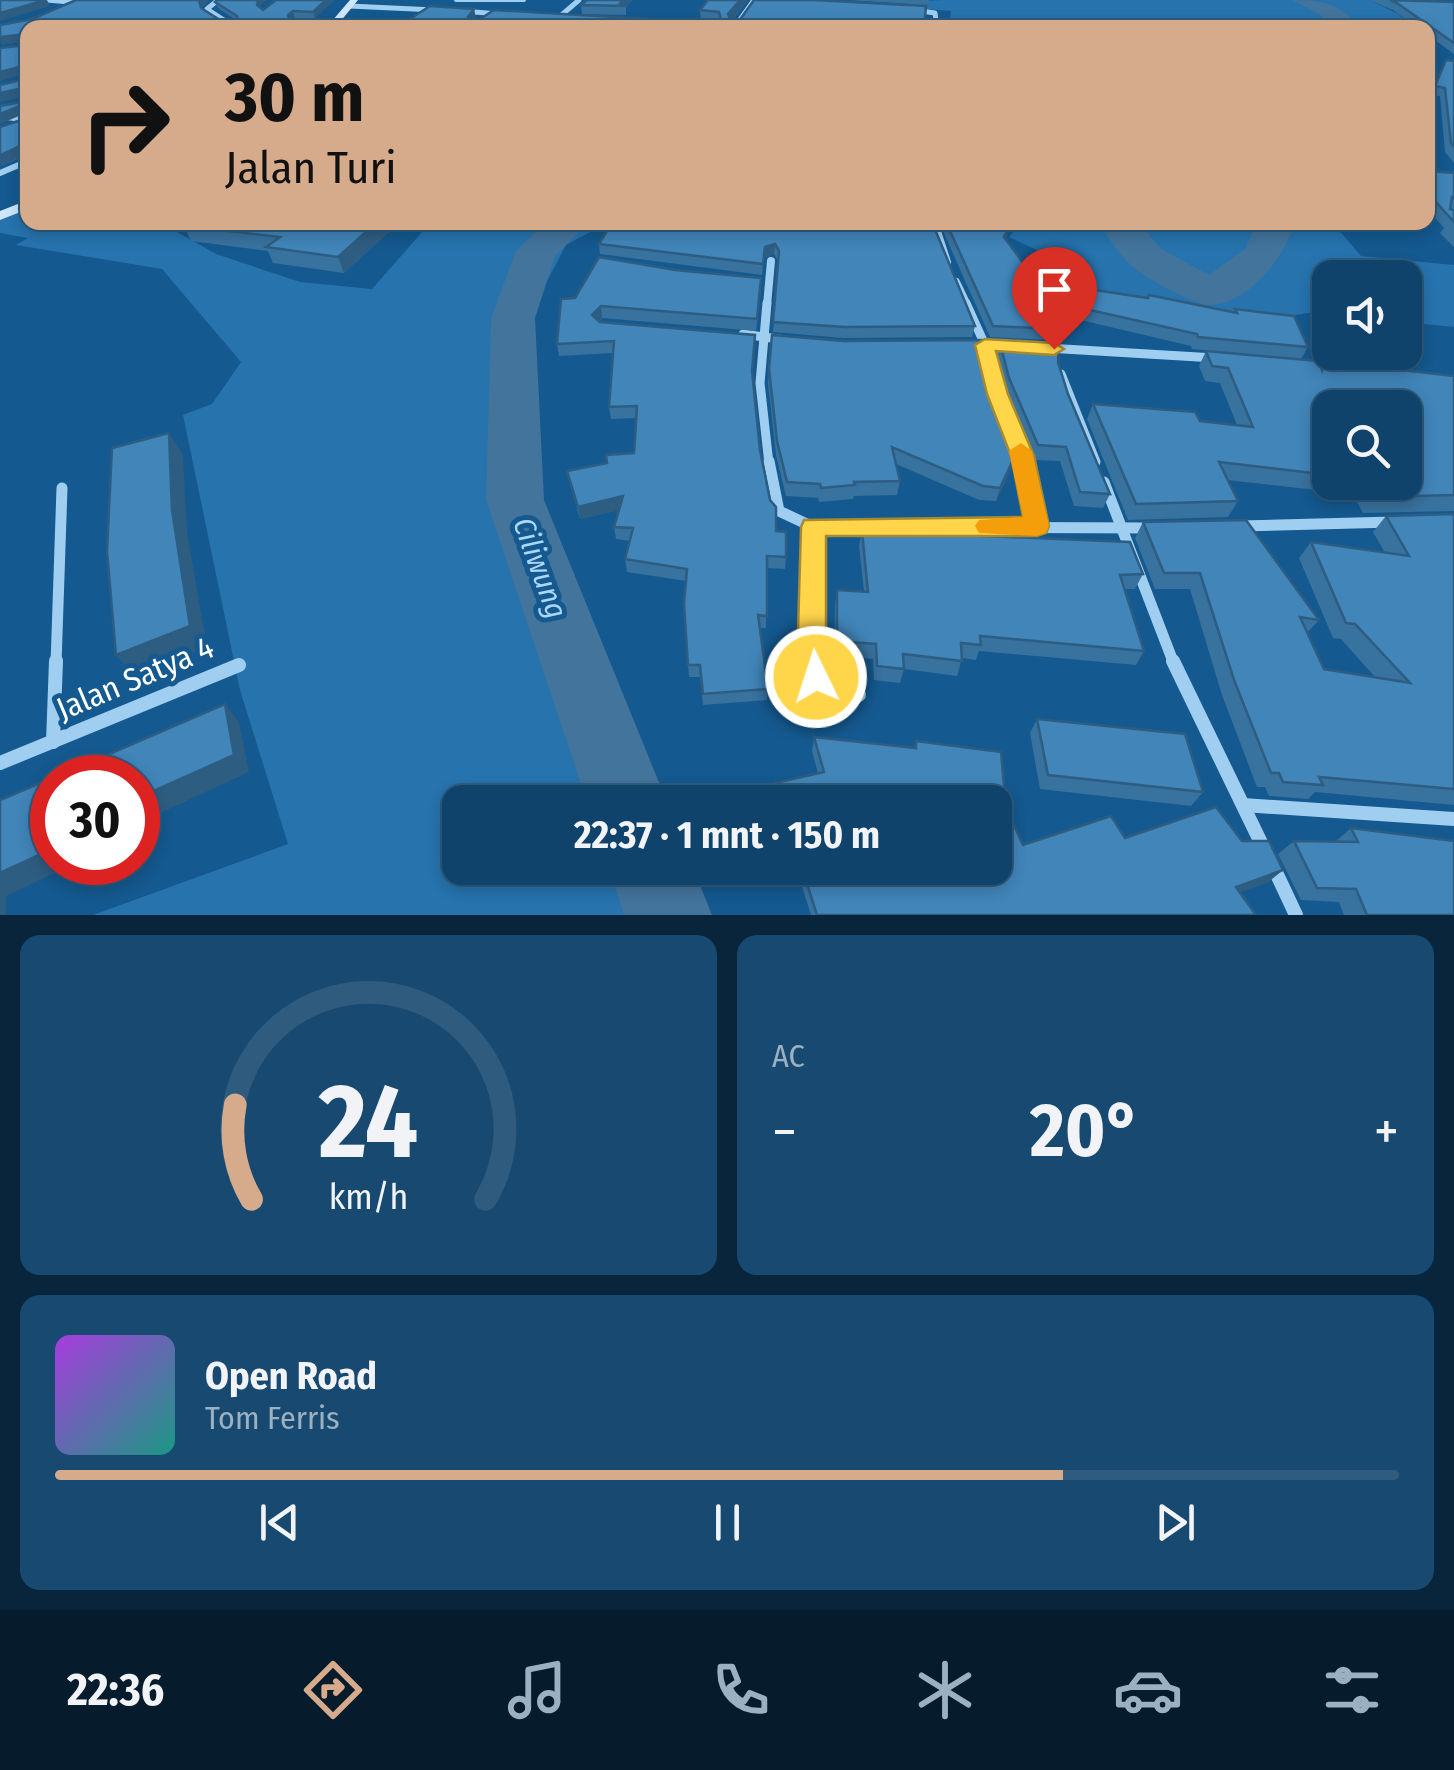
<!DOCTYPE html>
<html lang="id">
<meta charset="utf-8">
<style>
:root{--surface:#0f436b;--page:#184a71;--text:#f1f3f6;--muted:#9bb0c1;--line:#2f5c7e;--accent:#d6ab8b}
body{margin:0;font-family:"Fira Sans Condensed",sans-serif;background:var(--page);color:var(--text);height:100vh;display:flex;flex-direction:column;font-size:38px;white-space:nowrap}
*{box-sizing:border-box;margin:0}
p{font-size:32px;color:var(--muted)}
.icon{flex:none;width:55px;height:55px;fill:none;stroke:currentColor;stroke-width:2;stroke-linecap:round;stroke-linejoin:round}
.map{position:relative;height:915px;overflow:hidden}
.side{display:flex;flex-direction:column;gap:20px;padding:20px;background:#08253b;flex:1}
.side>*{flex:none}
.top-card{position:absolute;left:20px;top:20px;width:1415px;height:210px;border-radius:20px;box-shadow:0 5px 15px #0003,0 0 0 2px var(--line);background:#d6ab8b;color:#111;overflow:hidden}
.buttons{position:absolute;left:1312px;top:260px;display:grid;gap:20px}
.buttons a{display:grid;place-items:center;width:110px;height:110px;border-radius:20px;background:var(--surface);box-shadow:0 5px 15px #0003,0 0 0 2px var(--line);font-size:50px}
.speed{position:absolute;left:30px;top:755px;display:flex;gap:20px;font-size:50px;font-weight:700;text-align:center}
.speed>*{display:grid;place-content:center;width:130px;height:130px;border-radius:50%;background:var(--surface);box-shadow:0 5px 15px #0003,0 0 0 2px var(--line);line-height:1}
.speed .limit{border:15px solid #d22;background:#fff;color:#111}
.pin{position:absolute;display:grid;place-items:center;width:85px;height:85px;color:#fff;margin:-102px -42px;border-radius:50% 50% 50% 0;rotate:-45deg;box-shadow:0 0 10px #0007}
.pin .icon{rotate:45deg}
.me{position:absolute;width:110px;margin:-55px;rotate:356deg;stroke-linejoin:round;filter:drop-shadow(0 0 8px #0008)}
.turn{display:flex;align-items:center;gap:35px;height:210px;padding:0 40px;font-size:45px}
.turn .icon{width:130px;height:130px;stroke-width:2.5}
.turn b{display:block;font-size:70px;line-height:85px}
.big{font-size:75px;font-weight:700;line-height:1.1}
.side .widget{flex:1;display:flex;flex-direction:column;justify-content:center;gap:15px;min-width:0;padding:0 35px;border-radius:20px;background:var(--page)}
.side .dial{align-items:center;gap:0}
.dial svg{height:260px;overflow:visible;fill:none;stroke:var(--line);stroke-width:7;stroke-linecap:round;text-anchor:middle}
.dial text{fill:var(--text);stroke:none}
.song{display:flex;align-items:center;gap:30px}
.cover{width:120px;height:120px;border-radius:15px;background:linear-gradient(135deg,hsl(280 70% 55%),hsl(170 70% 35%))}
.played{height:10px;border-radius:5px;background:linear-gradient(90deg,var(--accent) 75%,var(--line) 75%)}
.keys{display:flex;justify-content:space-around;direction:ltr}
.heat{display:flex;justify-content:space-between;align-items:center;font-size:55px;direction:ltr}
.side .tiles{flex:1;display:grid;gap:20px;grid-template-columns:1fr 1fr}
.widget:last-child{grid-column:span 2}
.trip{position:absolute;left:442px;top:785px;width:570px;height:100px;border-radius:20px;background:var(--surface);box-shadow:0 5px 15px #0003,0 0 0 2px var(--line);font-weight:700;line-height:100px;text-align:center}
.menu{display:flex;height:160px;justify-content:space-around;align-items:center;background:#061b2b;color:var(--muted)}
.menu .icon{width:70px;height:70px}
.menu .active{color:var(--accent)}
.menu b{font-size:45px;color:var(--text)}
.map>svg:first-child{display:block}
.green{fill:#2673ae}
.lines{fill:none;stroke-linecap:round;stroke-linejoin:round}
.river{fill:#43749c;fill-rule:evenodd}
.service{stroke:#a0cef1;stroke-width:4}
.minor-far5{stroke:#a0cef1;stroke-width:5}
.minor-far4{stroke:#a0cef1;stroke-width:6}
.minor-far3{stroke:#a0cef1;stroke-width:8}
.minor-far2{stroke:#a0cef1;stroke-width:9}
.minor-far1{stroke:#a0cef1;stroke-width:11}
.minor{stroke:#a0cef1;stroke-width:14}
.secondary{fill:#cee7fb;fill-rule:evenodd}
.wall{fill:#38729f;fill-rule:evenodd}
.shaded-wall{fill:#2e5d82}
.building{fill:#4185b9;stroke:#2e5d82;stroke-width:2.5}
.route{fill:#ffd54a;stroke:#a68a30;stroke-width:2.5}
.slow{fill:#f59e0b}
.labels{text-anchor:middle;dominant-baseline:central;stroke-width:10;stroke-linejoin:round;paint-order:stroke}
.water-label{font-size:30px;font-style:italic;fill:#acd7f8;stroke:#14598f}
.near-street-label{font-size:32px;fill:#fff;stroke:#14598f}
</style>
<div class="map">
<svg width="1454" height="915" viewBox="0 0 1454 915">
<rect width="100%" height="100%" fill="#14598f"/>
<g class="green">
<polygon points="943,0 1370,0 1398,14 1412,27 949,28 951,11 912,8 916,1"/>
<polygon points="27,206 28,222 161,223 216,254 300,282 372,289 430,223 607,223 566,245 523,327 508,427 648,802 460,802 460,868 673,868 690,915 93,915 288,844 240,690 183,415 212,404 241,362 162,269 16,245 28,238 0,233 0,218"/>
<polygon points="1022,222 1414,223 1419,229 1338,229 1361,256 1454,265 1454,327 1405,322 1405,278 1330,278 1330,306 1320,311 1223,327 1101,301 1041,252 1009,237"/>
</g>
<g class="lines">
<g class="river">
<path d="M1292,0C1322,0 1340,3 1361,28H1334L1319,14Z"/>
<polygon points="546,222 589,222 555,256 535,318 544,500 667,802 587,802 486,500 491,318 516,251"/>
<path d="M1098,222H1138L1161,249L1209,275L1245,249L1257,222H1295C1285,257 1249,304 1209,305C1193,305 1144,277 1132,266C1119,255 1108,237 1098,222Z"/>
<polygon points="609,868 693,868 712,915 624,915"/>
</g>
<g class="service">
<polyline points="456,0 524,0"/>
<polyline points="957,28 1075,28"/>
</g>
<g class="minor-far5">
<polyline points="47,0 81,3"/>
<polyline points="218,0 207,9 236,28"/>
<polyline points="349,6 435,10"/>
<polyline points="914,10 935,13 937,28"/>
<polyline points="462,11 499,14"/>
<polyline points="558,18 579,0"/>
<polyline points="296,24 331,25"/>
<polyline points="734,28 754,0"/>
</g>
<g class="minor-far4">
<polyline points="0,116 28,120"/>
<polyline points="0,173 28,161"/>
</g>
<g class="minor-far3">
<polyline points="934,222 947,262"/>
<polyline points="956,282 967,305"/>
<polyline points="767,305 771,261"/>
</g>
<g class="minor-far2">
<polyline points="767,303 760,383 769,464"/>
<polyline points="966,303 985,345 997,395 1025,464"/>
<polyline points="743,334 785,340"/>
<polyline points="972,345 1010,346"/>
<polyline points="1047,348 1215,358"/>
<polyline points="1061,374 1096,462"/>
</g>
<g class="minor-far1">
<polyline points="769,461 779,511 813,527"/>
<polyline points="1024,461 1037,526"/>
<polyline points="1104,482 1174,664"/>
<polyline points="1240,526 1393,522"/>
<polyline points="56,664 62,488"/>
<polyline points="812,664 813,527 1153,528"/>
</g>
<g class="minor">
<polyline points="812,661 823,685 859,695"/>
<polyline points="1173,661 1265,851"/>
<polyline points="53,742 56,661"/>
<polyline points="0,763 239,665"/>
<polyline points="1243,805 1454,819"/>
<polyline points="1273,866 1296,915"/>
</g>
<g class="secondary">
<polygon points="350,0 358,0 335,28 326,28"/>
<polygon points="28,200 28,209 0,220 0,211"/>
</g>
</g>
<g class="wall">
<polygon points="76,0 209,0 201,8 231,27 239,24 239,22 218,8 215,2 260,6 263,10 276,0 334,0 315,18 295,18 290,22 300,24 302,28 28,28 1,45 32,19"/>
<polygon points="632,0 626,7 626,15 582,14 581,5"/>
<polygon points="708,0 748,0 731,22 739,21 754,0 814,0 926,6 924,28 396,28 430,6 474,9 476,20 474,22 494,10 715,23 701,21 700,10"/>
<polygon points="847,0 929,0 928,5"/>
<polygon points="1369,0 1426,0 1454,2 1454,54 1428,35 1428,28 1417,28 1393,10"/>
<polygon points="1446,60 1454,61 1454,163 1445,152 1440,96 1430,95"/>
<polygon points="28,115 28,155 0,166 27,118"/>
<polygon points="1428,171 1454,173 1454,247 1440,233 1444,228 1428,210"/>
<polygon points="189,222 410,222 400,232 390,231 344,273 273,263 268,251 191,241 184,226"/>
<polygon points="932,222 975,326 972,337 843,338 773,332 778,261 774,254 764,258 762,275 600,254 599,244 632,228"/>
<polygon points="939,222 1015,222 1005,239 1068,324 1065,335 1054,333 1051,340 990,337"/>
<polygon points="1075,287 1233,313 1235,309 1308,347 1301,359 1192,349 1191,346 1068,317"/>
<polygon points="761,290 756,331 602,318 599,321 753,375 760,450 776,531 786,557 785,569 767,568 766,628 759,628 768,689 767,700 703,705 700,677 689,677 684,604 686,581 627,572 625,559 630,541 616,539 614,527 619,510 580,519 570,484 567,471 607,463 634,453 636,418 611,419 609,407 613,353 559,356 557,344 575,298"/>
<polygon points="1330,312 1330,352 1389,352 1380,367 1319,360"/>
<polygon points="772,335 1019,447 1015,461 996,501 979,500 896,464 900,481 897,495 854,496 853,499 819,502 818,498 786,496 776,455 768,383"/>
<polygon points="999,339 1058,362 1068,394 1110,494 1103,508 1074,506 1060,461 1033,460 1005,392 995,353"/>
<path d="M1206,351L1321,367L1324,361L1454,376V511L1363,513L1357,502L1338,500L1334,492L1227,480L1238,501L1228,517L1128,520L1087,419L1093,404L1237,425L1220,383L1205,381L1199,366ZM1330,408L1405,482H1330Z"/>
<polygon points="1454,514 1454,805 1315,792 1308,799 1269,796 1265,787 1257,787 1222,695 1190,589 1155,589 1135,538 1143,522 1319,620 1307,633 1324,669 1375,677 1341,639 1333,638 1299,558 1311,542 1385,553 1373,532 1386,516"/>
<polygon points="862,531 1143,574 1135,589 1125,589 1144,651 1136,665 979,651 976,660 962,658 957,676 904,669 900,683 874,680 873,659 834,655 835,605 837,590 864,592 859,546"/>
<polygon points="1037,719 1203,792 1191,806 1040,789 1030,733"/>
<polygon points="814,737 914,748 916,741 1006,808 1023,845 1125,838 1242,841 1283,870 1268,882 1240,892 1256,915 811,915 796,868 995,868 995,802 776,802 774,797 775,783 818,773 812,751"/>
<polygon points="1351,828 1454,915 1344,915 1339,902 1301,900 1278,854 1294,841 1335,842"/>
</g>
<g class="shaded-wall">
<polygon points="47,0 50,6 0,21 0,13"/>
<polygon points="199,0 209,0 201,7"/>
<polygon points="258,0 267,0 260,6 259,12 257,5"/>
<polygon points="326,0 334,0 315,18 313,12"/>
<polygon points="623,0 632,0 626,7 618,6"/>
<polygon points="740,0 748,0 728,25 728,14"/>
<polygon points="474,9 476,20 470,28 468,17"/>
<polygon points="293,11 295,18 290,22 288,15"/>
<polygon points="27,34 28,41 1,45 0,37"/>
<polygon points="23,66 27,73 0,81 0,72"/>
<polygon points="23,88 28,96 0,102 0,93"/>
<polygon points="22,105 26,113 0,124 0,114"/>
<polygon points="20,146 25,155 0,166 0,155"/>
<polygon points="377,222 387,222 390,231 344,273 338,257"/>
<polygon points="397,222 410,222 400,232"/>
<polygon points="1012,222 1015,222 1001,247 1004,237"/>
<polygon points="775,244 774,254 764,258 762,275 765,247"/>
<polygon points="601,306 602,318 594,326 592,315"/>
<polygon points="169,433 183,455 187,532 207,648 135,676 116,655 172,510"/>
<polygon points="1019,447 1015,461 996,501 1000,488"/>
<polygon points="623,496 624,509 580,519 578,507"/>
<polygon points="225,704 239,722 249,772 143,821 144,832 138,835 138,798"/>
<polygon points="52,849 52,862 78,862 6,896 6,915 0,915 0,873"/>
<polygon points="1283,870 1268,882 1222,899 1236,887"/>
</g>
<g class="building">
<polygon points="0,0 46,0 0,13"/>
<polygon points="76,0 199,0 201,8 231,27 239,24 237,16 215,2 217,0 258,0 257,5 263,10 276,0 326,0 313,12 293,11 288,15 290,22 300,24 296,28 28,28 28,34 0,37 0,25 32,19"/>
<polygon points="587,0 623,0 618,6 626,6 581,5"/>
<polygon points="708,0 740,0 728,14 731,22 739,21 754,0 814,0 926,6 924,28 396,28 430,6 474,9 468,17 474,23 494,10 715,23 721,19 719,12 700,10"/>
<polygon points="1390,0 1454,2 1454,43 1397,3"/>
<polygon points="28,43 28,68 23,66 0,72 0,48 26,45"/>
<polygon points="1446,60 1454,61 1454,147 1451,143 1445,88 1435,86"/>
<polygon points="28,76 28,91 23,88 0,93 0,85 26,79"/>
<polygon points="28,98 28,108 22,105 0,114 0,106 26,101"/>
<polygon points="28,115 28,147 20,146 0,155 0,127 27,118"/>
<polygon points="1428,171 1454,173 1454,198 1452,197 1450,209 1454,210 1454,222 1428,193"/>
<polygon points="189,222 292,222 313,225 318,222 377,222 338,257 266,247 280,237 184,226"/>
<polygon points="637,222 932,222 975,326 845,327 773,322 779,251 775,244 765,247 763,264 599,244 610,226 632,228"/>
<polygon points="946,222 1012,222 1004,237 1068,324 1053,321 1055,329 993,326"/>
<polygon points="599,257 675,270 761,278 757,319 601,306 592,315 600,322 755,335 752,371 760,450 770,500 776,507 776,531 786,532 786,557 767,556 767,616 758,615 768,689 703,694 700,665 688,665 684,604 687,569 625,559 633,528 614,527 623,496 578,507 567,471 607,463 606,455 634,453 637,406 609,407 614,341 557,344 561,299 575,298"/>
<polygon points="1075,287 1148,298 1149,295 1237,313 1235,309 1294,316 1308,347 1198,337 1197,334 1072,306"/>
<polygon points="1330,332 1330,349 1326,348"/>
<polygon points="772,335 844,341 982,340 993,384 1019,447 1000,488 983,486 892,447 900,481 854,482 855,485 821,488 820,484 787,482 777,441 769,369"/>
<polygon points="999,339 1059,343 1058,362 1068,394 1110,494 1080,492 1066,447 1038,445 1009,378"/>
<polygon points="1206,351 1318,361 1322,370 1324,361 1454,376 1454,495 1375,497 1369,487 1349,484 1348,482 1405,482 1405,408 1330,408 1330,475 1219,462 1238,501 1136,504 1093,404 1195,412 1200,421 1253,427 1228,368 1212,366"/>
<polygon points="169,433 172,510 190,626 116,655 107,551 112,448"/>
<polygon points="1454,514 1454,789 1319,777 1323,785 1283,782 1279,773 1271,773 1234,680 1200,573 1164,573 1143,522 1246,520 1319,620 1300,617 1324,669 1410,683 1355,624 1346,623 1311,542 1409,556 1386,516"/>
<polygon points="862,531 1130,542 1143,574 1120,575 1144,651 980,636 981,645 961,643 962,661 903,654 904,669 877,666 876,644 837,641 837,590 868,592"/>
<polygon points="225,704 234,755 138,798 138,778 54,778"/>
<polygon points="1037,719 1185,734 1203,792 1048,775"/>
<polygon points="814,737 916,748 916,741 1001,752 1006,808 1023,845 1111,816 1125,838 1216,807 1242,841 1269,841 1283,870 1236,887 1256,915 817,915 802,868 995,868 995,802 781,802 775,783 824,772"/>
<polygon points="52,778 52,849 0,873 0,800"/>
<polygon points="1351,828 1454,841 1454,915 1367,915 1356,889 1317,888 1294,841 1358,842"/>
</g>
<polygon class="route" points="985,339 1054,343 1064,349 1054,355 996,351 1008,394 1034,456 1049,526 1046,533 1037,536 826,536 826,664 830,677 826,686 816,690 805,686 797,664 801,527 804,520 1023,517 1011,456 987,394 975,345"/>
<polygon class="slow" points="1021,443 1032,451 1049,526 1046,533 1037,536 979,533 975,526 979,520 1023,517 1009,451"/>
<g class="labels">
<g class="water-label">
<text transform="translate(540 568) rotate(70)">Ciliwung</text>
</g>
<g class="near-street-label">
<text transform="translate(135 678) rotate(-23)">Jalan Satya 4</text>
</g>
</g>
</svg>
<div class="buttons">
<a><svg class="icon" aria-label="sound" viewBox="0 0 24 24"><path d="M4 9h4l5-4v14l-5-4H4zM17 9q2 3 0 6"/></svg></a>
<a><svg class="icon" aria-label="search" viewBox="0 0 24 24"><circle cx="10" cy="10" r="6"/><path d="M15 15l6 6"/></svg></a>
</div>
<div class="speed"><div class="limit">30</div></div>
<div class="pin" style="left:1054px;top:349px;background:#d93025"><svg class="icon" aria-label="arrive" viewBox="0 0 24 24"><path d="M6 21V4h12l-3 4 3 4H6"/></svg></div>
<svg class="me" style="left:816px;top:677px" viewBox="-20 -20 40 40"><circle r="17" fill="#ffd54a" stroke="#fff" stroke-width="3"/><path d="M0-11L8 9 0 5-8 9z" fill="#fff"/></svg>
<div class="trip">22:37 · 1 mnt · 150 m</div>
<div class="top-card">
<div class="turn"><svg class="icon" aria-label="right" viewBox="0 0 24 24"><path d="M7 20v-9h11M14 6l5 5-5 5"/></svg><div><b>30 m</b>Jalan Turi</div></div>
</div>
</div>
<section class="side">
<div class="tiles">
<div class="widget dial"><svg viewBox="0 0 100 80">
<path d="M14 69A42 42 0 1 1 86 69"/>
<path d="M14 69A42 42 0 0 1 9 40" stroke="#d6ab8b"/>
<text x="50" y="56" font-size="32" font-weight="700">24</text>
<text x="50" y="72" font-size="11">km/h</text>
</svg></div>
<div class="widget"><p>AC</p>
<div class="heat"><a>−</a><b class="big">20°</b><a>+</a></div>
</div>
<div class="widget">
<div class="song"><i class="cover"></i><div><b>Open Road</b><p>Tom Ferris</p></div></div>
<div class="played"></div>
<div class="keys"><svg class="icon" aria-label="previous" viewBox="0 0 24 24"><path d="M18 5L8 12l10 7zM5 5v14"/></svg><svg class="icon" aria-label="pause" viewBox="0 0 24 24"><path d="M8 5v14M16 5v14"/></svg><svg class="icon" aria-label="next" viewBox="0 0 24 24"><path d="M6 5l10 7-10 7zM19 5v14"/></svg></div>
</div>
</div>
</section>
<nav class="menu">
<b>22:36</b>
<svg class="icon active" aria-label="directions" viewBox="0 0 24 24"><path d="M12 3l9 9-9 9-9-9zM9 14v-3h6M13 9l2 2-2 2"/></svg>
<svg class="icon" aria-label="music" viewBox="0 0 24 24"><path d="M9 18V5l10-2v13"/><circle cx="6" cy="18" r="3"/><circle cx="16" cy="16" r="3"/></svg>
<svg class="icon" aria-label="phone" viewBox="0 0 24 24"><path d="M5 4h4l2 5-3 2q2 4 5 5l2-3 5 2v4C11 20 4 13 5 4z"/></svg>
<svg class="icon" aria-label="climate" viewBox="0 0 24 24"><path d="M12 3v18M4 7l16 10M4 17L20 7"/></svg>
<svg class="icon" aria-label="car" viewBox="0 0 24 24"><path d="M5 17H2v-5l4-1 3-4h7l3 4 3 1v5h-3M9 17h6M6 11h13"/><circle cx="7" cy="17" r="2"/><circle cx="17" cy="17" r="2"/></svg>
<svg class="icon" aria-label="filters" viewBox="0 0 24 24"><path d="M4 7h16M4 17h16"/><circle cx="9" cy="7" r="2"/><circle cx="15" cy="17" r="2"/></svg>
</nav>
